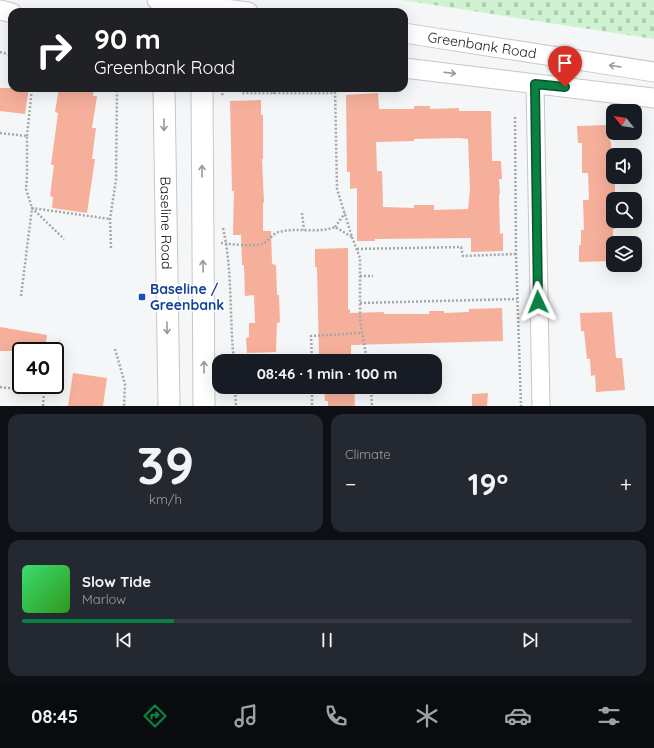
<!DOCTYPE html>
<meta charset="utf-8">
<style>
:root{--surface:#171b24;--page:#242831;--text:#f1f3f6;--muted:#9ea1a6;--line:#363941;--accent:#0b8043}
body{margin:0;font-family:Quicksand,sans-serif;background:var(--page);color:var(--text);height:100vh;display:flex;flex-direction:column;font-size:15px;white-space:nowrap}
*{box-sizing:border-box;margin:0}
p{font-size:13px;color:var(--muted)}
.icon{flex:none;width:22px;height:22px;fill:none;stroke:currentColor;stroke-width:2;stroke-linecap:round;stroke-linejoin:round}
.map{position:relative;height:406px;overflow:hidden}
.sheet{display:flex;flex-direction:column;gap:8px;padding:8px;background:#0d0f14;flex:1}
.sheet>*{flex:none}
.guide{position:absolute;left:8px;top:8px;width:400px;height:84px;border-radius:12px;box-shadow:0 4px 16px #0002;background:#202124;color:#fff;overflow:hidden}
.needle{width:26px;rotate:300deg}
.buttons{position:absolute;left:606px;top:104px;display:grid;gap:8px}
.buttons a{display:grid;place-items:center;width:36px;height:36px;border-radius:8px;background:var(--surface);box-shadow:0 4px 16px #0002;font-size:20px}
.speed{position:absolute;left:12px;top:342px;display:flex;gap:8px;font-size:20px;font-weight:700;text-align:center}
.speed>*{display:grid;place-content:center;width:52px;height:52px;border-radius:50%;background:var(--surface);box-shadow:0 4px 16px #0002;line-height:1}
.speed .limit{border:2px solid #111;border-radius:6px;background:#fff;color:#111}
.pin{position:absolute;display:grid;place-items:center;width:34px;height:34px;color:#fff;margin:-41px -17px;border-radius:50% 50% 50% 0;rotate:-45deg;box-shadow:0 0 4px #0007}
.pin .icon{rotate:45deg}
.me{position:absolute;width:44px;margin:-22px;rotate:358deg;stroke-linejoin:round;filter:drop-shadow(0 0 3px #0008)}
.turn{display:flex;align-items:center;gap:14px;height:84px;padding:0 20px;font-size:18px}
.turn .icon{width:52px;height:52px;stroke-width:2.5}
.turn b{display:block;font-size:28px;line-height:34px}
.big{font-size:30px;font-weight:700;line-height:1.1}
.sheet .card{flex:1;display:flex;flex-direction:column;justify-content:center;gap:6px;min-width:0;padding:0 14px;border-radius:12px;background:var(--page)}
.sheet .dial{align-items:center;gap:0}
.dial b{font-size:52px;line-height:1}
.song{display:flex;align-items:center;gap:12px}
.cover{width:48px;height:48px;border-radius:6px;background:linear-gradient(135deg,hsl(140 70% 55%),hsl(110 70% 35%))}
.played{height:4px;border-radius:2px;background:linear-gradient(90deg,var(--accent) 25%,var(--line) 25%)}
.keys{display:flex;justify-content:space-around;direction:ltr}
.heat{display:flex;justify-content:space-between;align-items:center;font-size:22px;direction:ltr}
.sheet .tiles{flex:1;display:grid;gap:8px;grid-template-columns:1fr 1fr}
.card:last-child{grid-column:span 2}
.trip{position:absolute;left:212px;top:354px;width:230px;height:40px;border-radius:12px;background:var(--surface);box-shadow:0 4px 16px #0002;font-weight:700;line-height:40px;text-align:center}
.menu{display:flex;height:64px;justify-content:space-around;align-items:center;background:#090b0e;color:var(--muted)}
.menu .icon{width:28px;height:28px}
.menu .selected{color:var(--accent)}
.menu b{font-size:18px;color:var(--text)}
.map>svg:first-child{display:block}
.cemetery{fill:url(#cemetery-stones)}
.building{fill:#f6af9b;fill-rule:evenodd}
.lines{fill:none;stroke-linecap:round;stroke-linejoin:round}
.tertiary-casing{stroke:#c6c7c9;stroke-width:19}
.secondary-casing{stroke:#c6c7c9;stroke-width:21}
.primary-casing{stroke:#c6c7c9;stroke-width:23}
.path{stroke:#a5a7a8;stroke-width:2.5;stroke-dasharray:2 2;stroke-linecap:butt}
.tertiary{stroke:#fff;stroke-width:17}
.secondary{stroke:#fff;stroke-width:19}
.primary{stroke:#fff;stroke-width:21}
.oneway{stroke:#979898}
.route-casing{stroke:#07532c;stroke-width:10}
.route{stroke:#0b8043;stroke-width:7}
.transit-dot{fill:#1a4fb4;stroke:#fff;stroke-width:1.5}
.labels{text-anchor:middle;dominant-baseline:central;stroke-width:3;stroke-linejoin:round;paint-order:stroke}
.street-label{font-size:14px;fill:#181919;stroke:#fff}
.transit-label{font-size:14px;font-weight:bold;fill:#164399;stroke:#fff;text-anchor:start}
</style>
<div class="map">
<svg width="654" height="406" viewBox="0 0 654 406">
<defs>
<pattern id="cemetery-stones" width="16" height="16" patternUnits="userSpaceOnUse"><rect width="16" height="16" fill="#cff3d0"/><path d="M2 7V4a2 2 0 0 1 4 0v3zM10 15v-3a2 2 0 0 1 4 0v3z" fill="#b1d0b2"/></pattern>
</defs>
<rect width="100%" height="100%" fill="#f4f6f8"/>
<polygon class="cemetery" points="402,0 654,0 654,39"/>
<g class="building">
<polygon points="0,88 29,88 25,114 0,111"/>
<polygon points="59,88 94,88 93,96 97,96 92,128 96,128 92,159 95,159 87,213 52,208 53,197 50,196 54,165 51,165 58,113 55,112"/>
<path d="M378,93L379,109H414V106H430V109L459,108V111H491L492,161H501L502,179H499L500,194H499L500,234L503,233V251L471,252V238L375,239V241H357V188L350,189V172H347L346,95ZM459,138L468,139L470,189L468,209L434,210V205H414V208L383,207L382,171H377L376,142L414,141V139Z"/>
<polygon points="261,100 261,115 263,115 263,159 262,159 264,203 263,203 263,231 271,231 272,264 276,265 277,295 279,295 280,322 277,323 276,352 247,353 246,338 249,337 249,323 255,323 254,295 245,296 244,265 242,265 241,235 233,235 234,191 232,191 230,101"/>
<polygon points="609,125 610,142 611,142 612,172 613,177 615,177 615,199 613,199 613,221 615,221 615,229 613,229 613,243 611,245 612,261 579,262 579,245 581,245 581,230 584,230 583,200 589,200 588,173 582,173 582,143 578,143 577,126"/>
<polygon points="348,248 348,310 350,309 350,313 384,312 384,314 429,314 429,311 444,311 444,313 469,312 469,309 502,308 503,341 351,345 351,361 321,361 321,356 319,356 317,267 315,267 315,249"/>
<polygon points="612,312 616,358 622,358 625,390 596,392 595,375 591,376 590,359 587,359 584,331 581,331 580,313"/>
<polygon points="0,327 47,335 45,351 0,351"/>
<polygon points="73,373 107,378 103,406 68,406"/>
<polygon points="324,387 354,387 355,406 328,406 328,401 325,401"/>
<polygon points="488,393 487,406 472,406 472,394"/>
</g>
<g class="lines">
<g class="tertiary-casing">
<polyline id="tertiary" points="535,84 541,406"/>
</g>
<g class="secondary-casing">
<g id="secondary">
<polyline points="157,0 248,12"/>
<polyline points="0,10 12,13"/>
<path id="s1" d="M404,33L654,72"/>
<polyline points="404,68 654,98"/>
</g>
</g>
<g class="primary-casing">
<g id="primary">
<polyline points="162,0 163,12"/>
<polyline points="202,0 202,12"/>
<path id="s2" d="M164,88L169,406"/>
<polyline points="202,88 204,406"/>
</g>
</g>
<g class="path">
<polyline points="0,52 12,55"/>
<polyline points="236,88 243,93 335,93"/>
<polyline points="274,94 274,88"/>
<polyline points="222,95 225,88"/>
<polyline points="515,117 516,254 521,406"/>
<polyline points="0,133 27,136 27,176 26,189 32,208 64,239"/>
<polyline points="27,136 32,88"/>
<polyline points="302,213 304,230"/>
<polyline points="335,227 345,213"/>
<path d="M223,228C233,272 229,317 234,361"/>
<polyline points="352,237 360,258 360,320 367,361"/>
<path d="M221,243C229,244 256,247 262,244C268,242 273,233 279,232C298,227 317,234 335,227L352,237L337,189L335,88"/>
<polyline points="111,248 110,219 116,180 117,89 116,88"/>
<polyline points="357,249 461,247 463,256 516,254"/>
<polyline points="360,276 373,276"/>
<polyline points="21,296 32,208 110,219"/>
<polyline points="360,303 517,299"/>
<polyline points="115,349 125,384 124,406"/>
<polyline points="54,351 60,340"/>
<polyline points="312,361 311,336 362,333"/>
<polyline points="0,387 44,392 45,385"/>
<polyline points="235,387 236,406"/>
<polyline points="312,387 312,406"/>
<polyline points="371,387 372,406"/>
<polyline points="43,406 44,392"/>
</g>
<use href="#tertiary" class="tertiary"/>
<use href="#secondary" class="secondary"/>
<use href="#primary" class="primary"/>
</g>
<defs><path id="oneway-shaft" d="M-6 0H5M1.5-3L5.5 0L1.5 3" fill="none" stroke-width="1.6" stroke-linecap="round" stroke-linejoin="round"/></defs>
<g class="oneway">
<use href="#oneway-shaft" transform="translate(615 66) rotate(-171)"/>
<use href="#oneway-shaft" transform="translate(450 73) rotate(7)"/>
<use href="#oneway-shaft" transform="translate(164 125) rotate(90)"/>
<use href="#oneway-shaft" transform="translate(202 171) rotate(-90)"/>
<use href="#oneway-shaft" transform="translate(203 266) rotate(-91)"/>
<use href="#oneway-shaft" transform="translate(167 328) rotate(89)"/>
<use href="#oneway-shaft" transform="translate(204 367) rotate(-90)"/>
</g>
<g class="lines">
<g class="route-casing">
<polyline id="route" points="538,302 535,84 565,87"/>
</g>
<use href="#route" class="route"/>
</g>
<rect class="transit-dot" x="138" y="293" width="8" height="8" rx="2"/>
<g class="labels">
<g class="street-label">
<text stroke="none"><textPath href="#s1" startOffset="79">Greenbank Road</textPath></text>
<text stroke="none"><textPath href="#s2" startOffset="135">Baseline Road</textPath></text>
</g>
<g class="transit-label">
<text x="150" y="289">Baseline /<tspan x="150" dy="16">Greenbank</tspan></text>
</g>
</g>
</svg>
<div class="buttons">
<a><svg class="needle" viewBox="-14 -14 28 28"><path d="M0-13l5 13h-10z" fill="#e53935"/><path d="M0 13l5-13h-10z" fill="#9ea1a6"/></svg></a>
<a><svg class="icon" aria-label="sound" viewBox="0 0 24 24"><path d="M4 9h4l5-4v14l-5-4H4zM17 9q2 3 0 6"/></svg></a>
<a><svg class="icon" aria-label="search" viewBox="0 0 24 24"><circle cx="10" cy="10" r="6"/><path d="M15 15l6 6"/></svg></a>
<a><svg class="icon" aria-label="layers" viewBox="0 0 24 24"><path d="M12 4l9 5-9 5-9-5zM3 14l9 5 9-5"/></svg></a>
</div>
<div class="speed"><div class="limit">40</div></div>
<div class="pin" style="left:565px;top:87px;background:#d93025"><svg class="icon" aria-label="arrive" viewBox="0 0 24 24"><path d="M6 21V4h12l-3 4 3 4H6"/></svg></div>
<svg class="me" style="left:538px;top:302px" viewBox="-20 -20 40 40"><path d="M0-17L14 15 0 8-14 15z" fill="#0b8043" stroke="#fff" stroke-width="4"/></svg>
<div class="trip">08:46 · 1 min · 100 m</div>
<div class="guide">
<div class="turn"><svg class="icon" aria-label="right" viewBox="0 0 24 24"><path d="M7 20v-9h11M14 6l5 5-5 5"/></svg><div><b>90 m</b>Greenbank Road</div></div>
</div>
</div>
<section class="sheet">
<div class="tiles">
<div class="card dial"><b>39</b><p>km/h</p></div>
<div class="card"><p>Climate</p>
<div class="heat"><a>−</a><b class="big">19°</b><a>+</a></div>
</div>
<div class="card">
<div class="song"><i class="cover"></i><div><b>Slow Tide</b><p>Marlow</p></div></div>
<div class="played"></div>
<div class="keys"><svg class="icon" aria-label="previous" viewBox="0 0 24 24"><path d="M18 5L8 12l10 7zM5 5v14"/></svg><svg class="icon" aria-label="pause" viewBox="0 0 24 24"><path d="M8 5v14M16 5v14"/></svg><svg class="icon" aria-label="next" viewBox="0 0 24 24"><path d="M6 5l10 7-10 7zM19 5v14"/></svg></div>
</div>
</div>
</section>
<nav class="menu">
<b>08:45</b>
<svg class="icon selected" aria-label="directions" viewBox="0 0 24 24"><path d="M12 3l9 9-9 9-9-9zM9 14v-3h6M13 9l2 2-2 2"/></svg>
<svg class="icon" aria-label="music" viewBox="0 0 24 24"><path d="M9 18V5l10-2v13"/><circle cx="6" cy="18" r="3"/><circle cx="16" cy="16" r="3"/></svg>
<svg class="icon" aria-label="phone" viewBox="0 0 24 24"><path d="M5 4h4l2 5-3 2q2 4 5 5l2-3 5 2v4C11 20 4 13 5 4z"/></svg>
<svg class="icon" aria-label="climate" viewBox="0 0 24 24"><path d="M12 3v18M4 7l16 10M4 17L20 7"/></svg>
<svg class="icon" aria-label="car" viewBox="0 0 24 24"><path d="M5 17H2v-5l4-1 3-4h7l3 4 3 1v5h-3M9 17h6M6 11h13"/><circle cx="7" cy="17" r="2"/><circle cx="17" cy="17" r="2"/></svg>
<svg class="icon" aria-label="filters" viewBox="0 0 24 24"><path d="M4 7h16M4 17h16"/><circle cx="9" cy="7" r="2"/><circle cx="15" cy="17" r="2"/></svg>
</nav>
